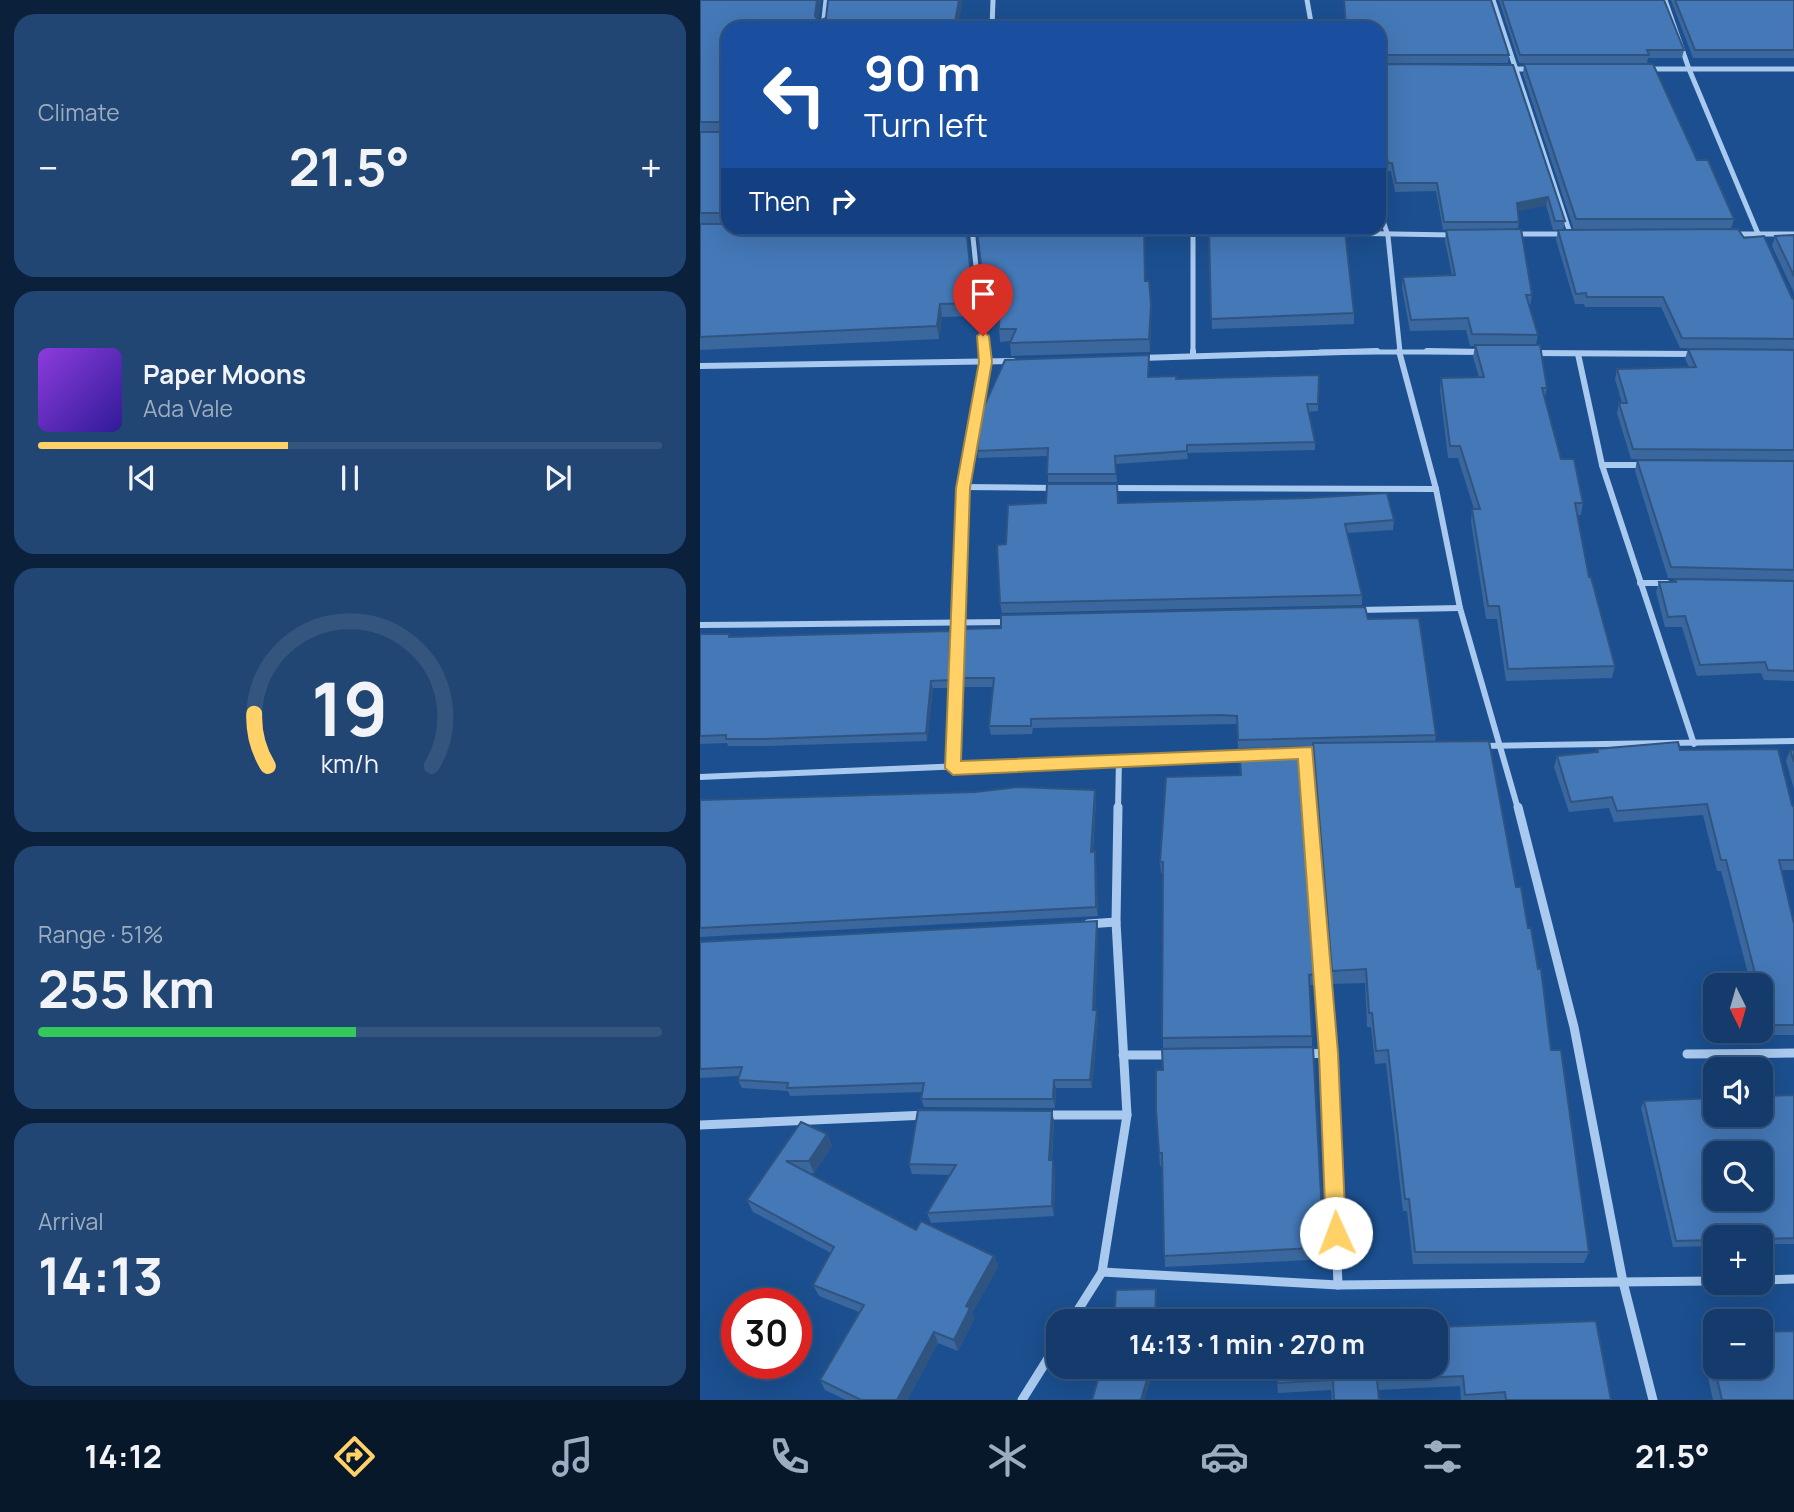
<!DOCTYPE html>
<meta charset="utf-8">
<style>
:root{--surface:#143b6b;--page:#214673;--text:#f1f3f6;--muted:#9dadc1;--line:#33557e;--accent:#ffd166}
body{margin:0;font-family:Manrope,sans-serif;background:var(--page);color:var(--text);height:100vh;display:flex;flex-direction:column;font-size:26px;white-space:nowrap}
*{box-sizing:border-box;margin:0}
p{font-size:23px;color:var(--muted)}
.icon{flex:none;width:38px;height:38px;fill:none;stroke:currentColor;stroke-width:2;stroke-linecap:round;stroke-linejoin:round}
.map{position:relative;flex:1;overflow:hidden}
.details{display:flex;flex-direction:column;gap:14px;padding:14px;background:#0b203b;width:700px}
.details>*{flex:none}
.top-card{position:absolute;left:21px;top:21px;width:665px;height:214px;border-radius:21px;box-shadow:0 7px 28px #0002,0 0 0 2px var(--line);background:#1a4fa0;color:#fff;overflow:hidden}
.needle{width:46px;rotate:175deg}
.buttons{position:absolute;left:1003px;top:973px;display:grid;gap:14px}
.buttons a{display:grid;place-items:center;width:70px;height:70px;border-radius:14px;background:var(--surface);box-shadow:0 7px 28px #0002,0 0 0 2px var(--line);font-size:35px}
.speed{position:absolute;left:21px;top:1288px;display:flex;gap:14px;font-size:35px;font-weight:700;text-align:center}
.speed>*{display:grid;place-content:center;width:91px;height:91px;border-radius:50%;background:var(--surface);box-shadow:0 7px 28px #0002,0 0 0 2px var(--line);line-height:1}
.speed .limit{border:10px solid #d22;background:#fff;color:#111}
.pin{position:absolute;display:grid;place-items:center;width:60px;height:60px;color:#fff;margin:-72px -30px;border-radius:50% 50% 50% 0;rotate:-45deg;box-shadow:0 0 7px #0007}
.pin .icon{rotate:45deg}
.me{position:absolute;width:77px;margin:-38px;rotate:358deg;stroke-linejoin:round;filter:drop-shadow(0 0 5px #0008)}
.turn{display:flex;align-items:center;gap:24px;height:147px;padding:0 28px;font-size:32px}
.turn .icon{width:91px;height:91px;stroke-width:2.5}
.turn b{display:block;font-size:49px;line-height:60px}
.then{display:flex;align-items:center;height:66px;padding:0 28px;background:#0003;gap:14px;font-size:26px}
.big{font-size:52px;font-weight:700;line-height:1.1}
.details .tile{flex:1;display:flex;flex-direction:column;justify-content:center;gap:10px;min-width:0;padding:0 24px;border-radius:21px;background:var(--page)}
.details .dial{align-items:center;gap:0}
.dial svg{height:182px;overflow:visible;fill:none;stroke:var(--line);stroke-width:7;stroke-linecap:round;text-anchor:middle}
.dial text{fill:var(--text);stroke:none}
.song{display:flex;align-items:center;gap:21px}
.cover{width:84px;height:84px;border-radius:10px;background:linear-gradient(135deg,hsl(270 70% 55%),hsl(250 70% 35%))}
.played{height:7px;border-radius:4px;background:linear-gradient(90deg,var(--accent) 40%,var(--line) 40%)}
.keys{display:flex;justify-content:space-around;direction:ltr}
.heat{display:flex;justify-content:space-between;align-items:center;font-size:38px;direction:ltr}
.charge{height:10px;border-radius:5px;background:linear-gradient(90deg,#34c759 51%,var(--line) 0)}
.trip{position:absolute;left:346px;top:1309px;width:402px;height:70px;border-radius:21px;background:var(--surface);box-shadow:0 7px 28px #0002,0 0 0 2px var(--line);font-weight:700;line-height:70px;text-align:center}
.tabs{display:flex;height:112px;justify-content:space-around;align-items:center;background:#08182b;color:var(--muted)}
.tabs .icon{width:49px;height:49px}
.tabs .active{color:var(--accent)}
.tabs b{font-size:32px;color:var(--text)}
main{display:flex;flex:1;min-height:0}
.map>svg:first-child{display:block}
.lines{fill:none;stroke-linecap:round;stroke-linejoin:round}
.street-far2{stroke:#a9c9ee;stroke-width:5}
.street-far1{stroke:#a9c9ee;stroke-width:6}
.street{stroke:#a9c9ee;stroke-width:9}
.wall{fill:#3a679d}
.shaded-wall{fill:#305480}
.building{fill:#4478b7;stroke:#305480;stroke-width:2;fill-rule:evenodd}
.route{fill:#ffd166;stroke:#a68842;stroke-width:2}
</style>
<main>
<section class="details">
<div class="tile"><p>Climate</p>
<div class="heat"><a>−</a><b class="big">21.5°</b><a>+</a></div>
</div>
<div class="tile">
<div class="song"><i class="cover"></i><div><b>Paper Moons</b><p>Ada Vale</p></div></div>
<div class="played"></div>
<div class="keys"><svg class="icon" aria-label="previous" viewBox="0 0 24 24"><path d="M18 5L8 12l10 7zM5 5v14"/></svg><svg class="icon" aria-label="pause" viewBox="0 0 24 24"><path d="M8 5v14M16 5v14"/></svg><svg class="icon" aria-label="next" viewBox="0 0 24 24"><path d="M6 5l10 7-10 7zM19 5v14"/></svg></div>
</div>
<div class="tile dial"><svg viewBox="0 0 100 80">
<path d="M14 69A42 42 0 1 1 86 69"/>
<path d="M14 69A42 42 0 0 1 8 46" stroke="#ffd166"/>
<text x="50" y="56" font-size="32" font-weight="700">19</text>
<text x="50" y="72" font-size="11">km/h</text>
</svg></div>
<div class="tile"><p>Range · 51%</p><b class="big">255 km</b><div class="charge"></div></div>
<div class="tile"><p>Arrival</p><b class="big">14:13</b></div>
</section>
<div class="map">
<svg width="1094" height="1400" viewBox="0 0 1094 1400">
<rect width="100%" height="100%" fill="#1b4f8f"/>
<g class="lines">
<g class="street-far2">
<polyline points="607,0 612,28"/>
<polyline points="793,0 870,233"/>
<polyline points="965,0 989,69 1059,236"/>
<polyline points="123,28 126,0"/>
<polyline points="292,28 293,0"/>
<polyline points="806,69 832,69"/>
<polyline points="949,69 1094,69"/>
<polyline points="679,208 688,236 700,352"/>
<polyline points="272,228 285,352"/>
<polyline points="493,228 493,352"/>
<polyline points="636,233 754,235"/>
<polyline points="815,234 866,234"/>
<polyline points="1035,234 1094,234"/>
<polyline points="620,352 782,352"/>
</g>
<g class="street-far1">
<polyline points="493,351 493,356"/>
<polyline points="699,351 736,489 760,608 818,809"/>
<polyline points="727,351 782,352"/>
<polyline points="832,353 995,354"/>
<polyline points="878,354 902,465 994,744"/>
<polyline points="440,358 677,351"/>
<polyline points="0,366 313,361"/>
<polyline points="902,465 943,465"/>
<polyline points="263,487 354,488"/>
<polyline points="408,488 736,489"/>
<polyline points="940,583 967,583"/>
<polyline points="659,610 760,608"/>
<polyline points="0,625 308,622"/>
<polyline points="783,746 1094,741"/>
<polyline points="594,752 621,751"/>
<polyline points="606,752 610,809"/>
<polyline points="253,768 263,487 286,362 285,351"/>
<polyline points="0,777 547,754"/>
<polyline points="418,809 419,759"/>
</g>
<g class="street">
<polyline points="610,807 629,1053 638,1285"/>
<polyline points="818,807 874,1027 923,1282 953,1400"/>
<polyline points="388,924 416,922"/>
<polyline points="605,1054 629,1053"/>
<polyline points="987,1054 1094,1053"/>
<polyline points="423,1055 471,1055"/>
<polyline points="344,1115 427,1115"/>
<polyline points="0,1125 227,1115"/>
<polyline points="402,1272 638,1285 1015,1281"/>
<polyline points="1060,1280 1094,1279"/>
<polyline points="371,1321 402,1272 427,1115 416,922 418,807"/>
<polyline points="322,1400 359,1341"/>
</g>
</g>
<g class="wall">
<polygon points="0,0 119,20 119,21 258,28 28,28 28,228 266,228 276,316 242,317 239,339 0,350"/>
<polygon points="644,0 791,0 809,55 808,63 679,63 679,28 645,28"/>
<polygon points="799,0 964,0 984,50 982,58 948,58 947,63 819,63"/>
<polygon points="971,0 1094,0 1094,58 993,58"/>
<polygon points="679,64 813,65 865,221 863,230 853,230 846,205 818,211 819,222 818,229 832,295 830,306 838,335 836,345 847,388 845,397 861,459 883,503 881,515 877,515 889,577 915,666 912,678 806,681 797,619 786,619 771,522 772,509 774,509 758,458 748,458 740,390 741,378 779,377 773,357 775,346 770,346 766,330 710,331 702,288 703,277 752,275 745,241 746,230 743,230 736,191 695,192 691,171 687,171 679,130"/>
<polygon points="824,64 997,160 1034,219 1031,229 874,230 823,74"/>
<polygon points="509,228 654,313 654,324 512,329"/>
<polygon points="858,230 1044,238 1094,299 1094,349 980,348 961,307 885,307 884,304 875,304 856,240"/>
<polygon points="1094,235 1094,293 1072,246 1075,236"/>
<polygon points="444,247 445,281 451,317 450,352 311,356 310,343 311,341 300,342 299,329 300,315 286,315 285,303"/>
<polygon points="988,349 1094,350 1094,460 931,459 917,413 919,403 922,403 915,379 917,369 989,367 985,359"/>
<polygon points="449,355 449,377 477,379 619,375 618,411 608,412 615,442 615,450 487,453 488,459 416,464 417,482 348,482 348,456 278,458 277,451"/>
<polygon points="937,460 1094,461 1094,580 968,578 935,471"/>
<polygon points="346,503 418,503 694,520 693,530 647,533 662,595 662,605 302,613 300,603 306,544"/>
<polygon points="975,579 1094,581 1094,681 1064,680 1061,673 997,676 982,627 965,627 956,592 959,582 974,582"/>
<polygon points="668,619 736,735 735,742 816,887 828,928 889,1252 884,1263 713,1264 707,1211 703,1211 686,1063 675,1064 671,1027 667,1027 665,983 631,984 612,758 613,747 601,747 617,974 617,985 610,985 612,1036 612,1046 463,1048 463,873 461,873 460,862 540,775 539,749 559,749 538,749 537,724 333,728 332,734 291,735 289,726 293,687 262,687 260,678"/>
<polygon points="250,631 252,639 250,688 233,688 227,741 67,746 28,746 27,743 0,744 0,634 30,637"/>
<polygon points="897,749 980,750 1094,807 1094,870 1081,870 1094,924 1094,1035 1048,1035 1047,1031 1060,1031 1060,985 1051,985 1021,871 1017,871 1003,815 914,822 909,808 869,812 854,767 857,756 896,752"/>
<polygon points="1090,750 1094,750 1094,789 1086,761"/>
<polygon points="395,790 396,799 393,852 395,851 396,861 398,916 0,937 0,800"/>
<polygon points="397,921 398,930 395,1010 398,1019 392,1088 356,1088 355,1108 224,1107 221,1099 223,1092 90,1096 88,1091 42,1088 38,1080 39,1076 0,1078 0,942"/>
<polygon points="1094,1095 1094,1244 1060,1244 1060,1237 1015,1237 1015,1246 973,1247 941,1108 944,1101"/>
<polygon points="456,1110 622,1214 631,1247 630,1259 465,1267 462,1166 460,1166"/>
<polygon points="352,1111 354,1122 352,1160 355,1170 354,1216 231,1223 227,1213 250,1175 212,1174 209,1164"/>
<polygon points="101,1122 127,1134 132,1146 114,1173 109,1173 216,1230 294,1256 298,1267 272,1313 274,1319 258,1351 238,1343 207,1400 146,1400 125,1390 120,1380 159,1312 119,1296 113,1285 131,1253 53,1212 47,1200"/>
<polygon points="1007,1335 1094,1400 1013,1400 1001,1346"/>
<polygon points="455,1367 455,1378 451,1378 444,1400 392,1400 412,1379"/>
<polygon points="576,1367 737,1367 911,1400 761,1400 760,1386 678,1390 679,1400 632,1400 631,1390 578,1393"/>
</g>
<g class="shaded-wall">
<polygon points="117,0 121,0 118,27 115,16"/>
<polygon points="259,0 263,0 258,28 254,28"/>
<polygon points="848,197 846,205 815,212 817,203"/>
<polygon points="240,304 242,317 239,339 237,326"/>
<polygon points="451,305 451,317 450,352 449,339"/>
<polygon points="250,631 252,639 250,688 249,680"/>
<polygon points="231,681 233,688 227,741 226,733"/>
<polygon points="395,790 396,799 392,861 391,852"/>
<polygon points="395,851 396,861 398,916 396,907"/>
<polygon points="397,921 398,930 395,1019 393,1010"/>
<polygon points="397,1010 398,1019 392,1088 390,1080"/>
<polygon points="354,1080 356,1088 355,1108 353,1099"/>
<polygon points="352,1111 354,1122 351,1170 349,1160"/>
<polygon points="127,1134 132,1146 114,1173 109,1161"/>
<polygon points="353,1160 355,1170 354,1216 352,1206"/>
<polygon points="294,1256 298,1267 272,1313 274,1319 258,1351 254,1340 266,1306"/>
<polygon points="456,1289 457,1299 456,1321 455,1321"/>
<polygon points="234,1332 238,1343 207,1400 197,1400"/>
<polygon points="450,1369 451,1378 444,1400 441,1400"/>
</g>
<g class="building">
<polygon points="0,0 117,0 115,16 119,21 126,18 128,0 259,0 254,28 28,28 28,125 26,122 0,122"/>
<polygon points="644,0 791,0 809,55 679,55 679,28 646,28"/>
<polygon points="802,0 964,0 984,50 947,50 949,55 820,55"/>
<polygon points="975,0 1094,0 1094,50 995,50"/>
<polygon points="679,64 813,65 865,221 855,221 848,197 817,203 819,222 744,222 737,183 696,183 692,163 688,163 679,119"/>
<polygon points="824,64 953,64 997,160 1008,160 1034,219 876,219"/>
<polygon points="28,130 28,213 0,213 0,132 26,132"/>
<polygon points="0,224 28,224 28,228 266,228 274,303 240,304 237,326 0,337"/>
<polygon points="277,228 444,228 445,281 449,281 451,305 449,339 310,343 316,329 299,329 300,303 285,303"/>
<polygon points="509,228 614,228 645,231 654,313 511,319"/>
<polygon points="821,229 832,295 826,295 838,335 772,334 768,318 711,320 703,277 755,275 746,230"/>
<polygon points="1038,229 1044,238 1064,236 1092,298 1094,299 1094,339 982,338 963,297 887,297 886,293 876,294 858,230"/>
<polygon points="1094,235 1094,276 1075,236"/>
<polygon points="775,345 840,345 847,388 842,388 861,459 874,459 883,503 875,503 889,577 891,577 915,666 808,669 799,606 788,606 772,509 780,509 760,446 750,446 741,378 784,377"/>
<polygon points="988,349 1094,350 1094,450 933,449 919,403 927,403 917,369 996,367"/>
<polygon points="449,355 448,377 477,376 476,379 619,375 618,404 607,404 615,442 487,445 487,451 415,456 416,474 347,474 348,448 277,451 281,413 305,360"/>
<polygon points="937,460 1094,461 1094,570 971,567"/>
<polygon points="347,484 417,484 418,503 608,498 687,493 694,520 645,524 662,595 300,603 297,545 306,544 308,505 346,503"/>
<polygon points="975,579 1094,581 1094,671 1068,670 1065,662 1000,665 985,616 968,617 959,582 976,582"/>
<polygon points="665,607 668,619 719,618 736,735 538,740 537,716 520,715 331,719 331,726 289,726 294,678 260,678 262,629 301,628 301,615"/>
<polygon points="250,631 249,680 231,681 226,733 64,739 26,739 26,735 0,736 0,634 29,634 29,637"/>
<polygon points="789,741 816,887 821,887 828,928 831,928 838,969 841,969 851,1050 861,1050 889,1252 715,1252 709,1199 705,1199 688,1050 676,1051 672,1013 669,1013 666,969 632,971 613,743"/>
<polygon points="978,742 980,750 1078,749 1092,805 1094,807 1094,860 1079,860 1094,924 1094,1025 1060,1025 1060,985 1058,985 1026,860 1021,860 1007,804 917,811 912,797 871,802 857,756 898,752 897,749"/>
<polygon points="601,747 617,974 609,975 612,1036 462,1038 463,862 460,862 466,777 541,775 539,749"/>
<polygon points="1090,750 1094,750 1094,762"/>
<polygon points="318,787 395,790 391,852 395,851 396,907 0,928 0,800 275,792"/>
<polygon points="397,921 393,1010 397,1010 390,1080 354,1080 353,1099 221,1099 224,1083 87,1088 88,1083 38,1080 42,1067 0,1069 0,942"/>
<polygon points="613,1047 622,1214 628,1214 631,1247 464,1256 462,1153 459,1153 456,1110 456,1070 463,1070 462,1049"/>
<path d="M1094,1095V1238L1060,1239V1237H1015V1240L976,1241L944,1101L1015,1098V1115H1060V1096ZM1015,1153H1060V1199H1015Z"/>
<polygon points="218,1110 352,1111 349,1160 353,1160 352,1206 227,1213 256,1165 209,1164"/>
<polygon points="101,1122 127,1134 109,1161 86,1161 216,1230 221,1221 294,1256 266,1306 270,1308 254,1340 234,1332 197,1400 161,1400 120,1380 164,1305 113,1285 134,1247 47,1200"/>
<polygon points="456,1289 455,1321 414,1321 416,1290"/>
<polygon points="730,1309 731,1321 575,1321 575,1315 617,1313 618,1320 688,1318 687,1311"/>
<polygon points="896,1321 911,1400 806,1400 805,1392 765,1395 763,1376 677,1380 679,1400 634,1400 633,1380 578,1383 577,1367 737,1367 737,1327"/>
<polygon points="1094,1331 1094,1400 1022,1400 1007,1335 1015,1335 1015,1367 1060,1367 1060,1332"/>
<polygon points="412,1367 454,1367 454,1369 450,1369 441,1400 392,1400 399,1376 412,1379"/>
</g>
<polygon class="route" points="283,332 289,336 292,362 270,488 261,761 612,747 638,1053 646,1233 643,1240 636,1243 629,1240 626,1233 619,1053 598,759 253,775 245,768 256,488 279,362 277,336"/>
</svg>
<div class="buttons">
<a><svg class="needle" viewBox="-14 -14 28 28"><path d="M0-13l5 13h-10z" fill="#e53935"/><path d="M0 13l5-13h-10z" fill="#9dadc1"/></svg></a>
<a><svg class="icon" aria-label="sound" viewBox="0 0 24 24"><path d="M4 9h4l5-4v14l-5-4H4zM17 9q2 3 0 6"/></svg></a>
<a><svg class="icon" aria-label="search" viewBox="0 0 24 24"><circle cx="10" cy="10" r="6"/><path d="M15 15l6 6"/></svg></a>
<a>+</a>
<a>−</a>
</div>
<div class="speed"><div class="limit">30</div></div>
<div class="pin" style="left:283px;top:336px;background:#d93025"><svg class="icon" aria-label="arrive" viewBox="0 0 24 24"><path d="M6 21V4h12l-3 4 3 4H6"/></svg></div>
<svg class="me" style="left:636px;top:1233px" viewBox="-20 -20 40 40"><circle r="19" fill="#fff"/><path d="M0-13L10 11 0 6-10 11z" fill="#ffd166"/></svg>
<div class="trip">14:13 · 1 min · 270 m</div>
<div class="top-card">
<div class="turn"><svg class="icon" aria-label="left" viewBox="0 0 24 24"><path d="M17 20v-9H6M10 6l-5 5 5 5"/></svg><div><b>90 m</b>Turn left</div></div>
<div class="then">Then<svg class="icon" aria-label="right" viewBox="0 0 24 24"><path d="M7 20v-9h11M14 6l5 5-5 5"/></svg></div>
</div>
</div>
</main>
<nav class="tabs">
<b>14:12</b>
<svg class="icon active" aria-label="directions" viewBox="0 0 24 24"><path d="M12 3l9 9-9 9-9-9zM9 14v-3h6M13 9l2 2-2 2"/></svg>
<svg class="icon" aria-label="music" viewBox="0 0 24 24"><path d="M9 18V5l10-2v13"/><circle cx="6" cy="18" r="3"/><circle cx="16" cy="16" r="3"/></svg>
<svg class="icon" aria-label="phone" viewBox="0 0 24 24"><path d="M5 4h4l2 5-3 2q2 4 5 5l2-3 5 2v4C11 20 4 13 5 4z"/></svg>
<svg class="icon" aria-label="climate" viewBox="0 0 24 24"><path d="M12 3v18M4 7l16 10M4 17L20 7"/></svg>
<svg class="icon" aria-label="car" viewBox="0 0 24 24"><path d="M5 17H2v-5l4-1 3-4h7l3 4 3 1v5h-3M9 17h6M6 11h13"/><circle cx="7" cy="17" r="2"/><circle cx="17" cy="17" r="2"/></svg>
<svg class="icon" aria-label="filters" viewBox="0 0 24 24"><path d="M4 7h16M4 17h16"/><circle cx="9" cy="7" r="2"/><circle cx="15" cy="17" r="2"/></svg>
<b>21.5°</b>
</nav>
